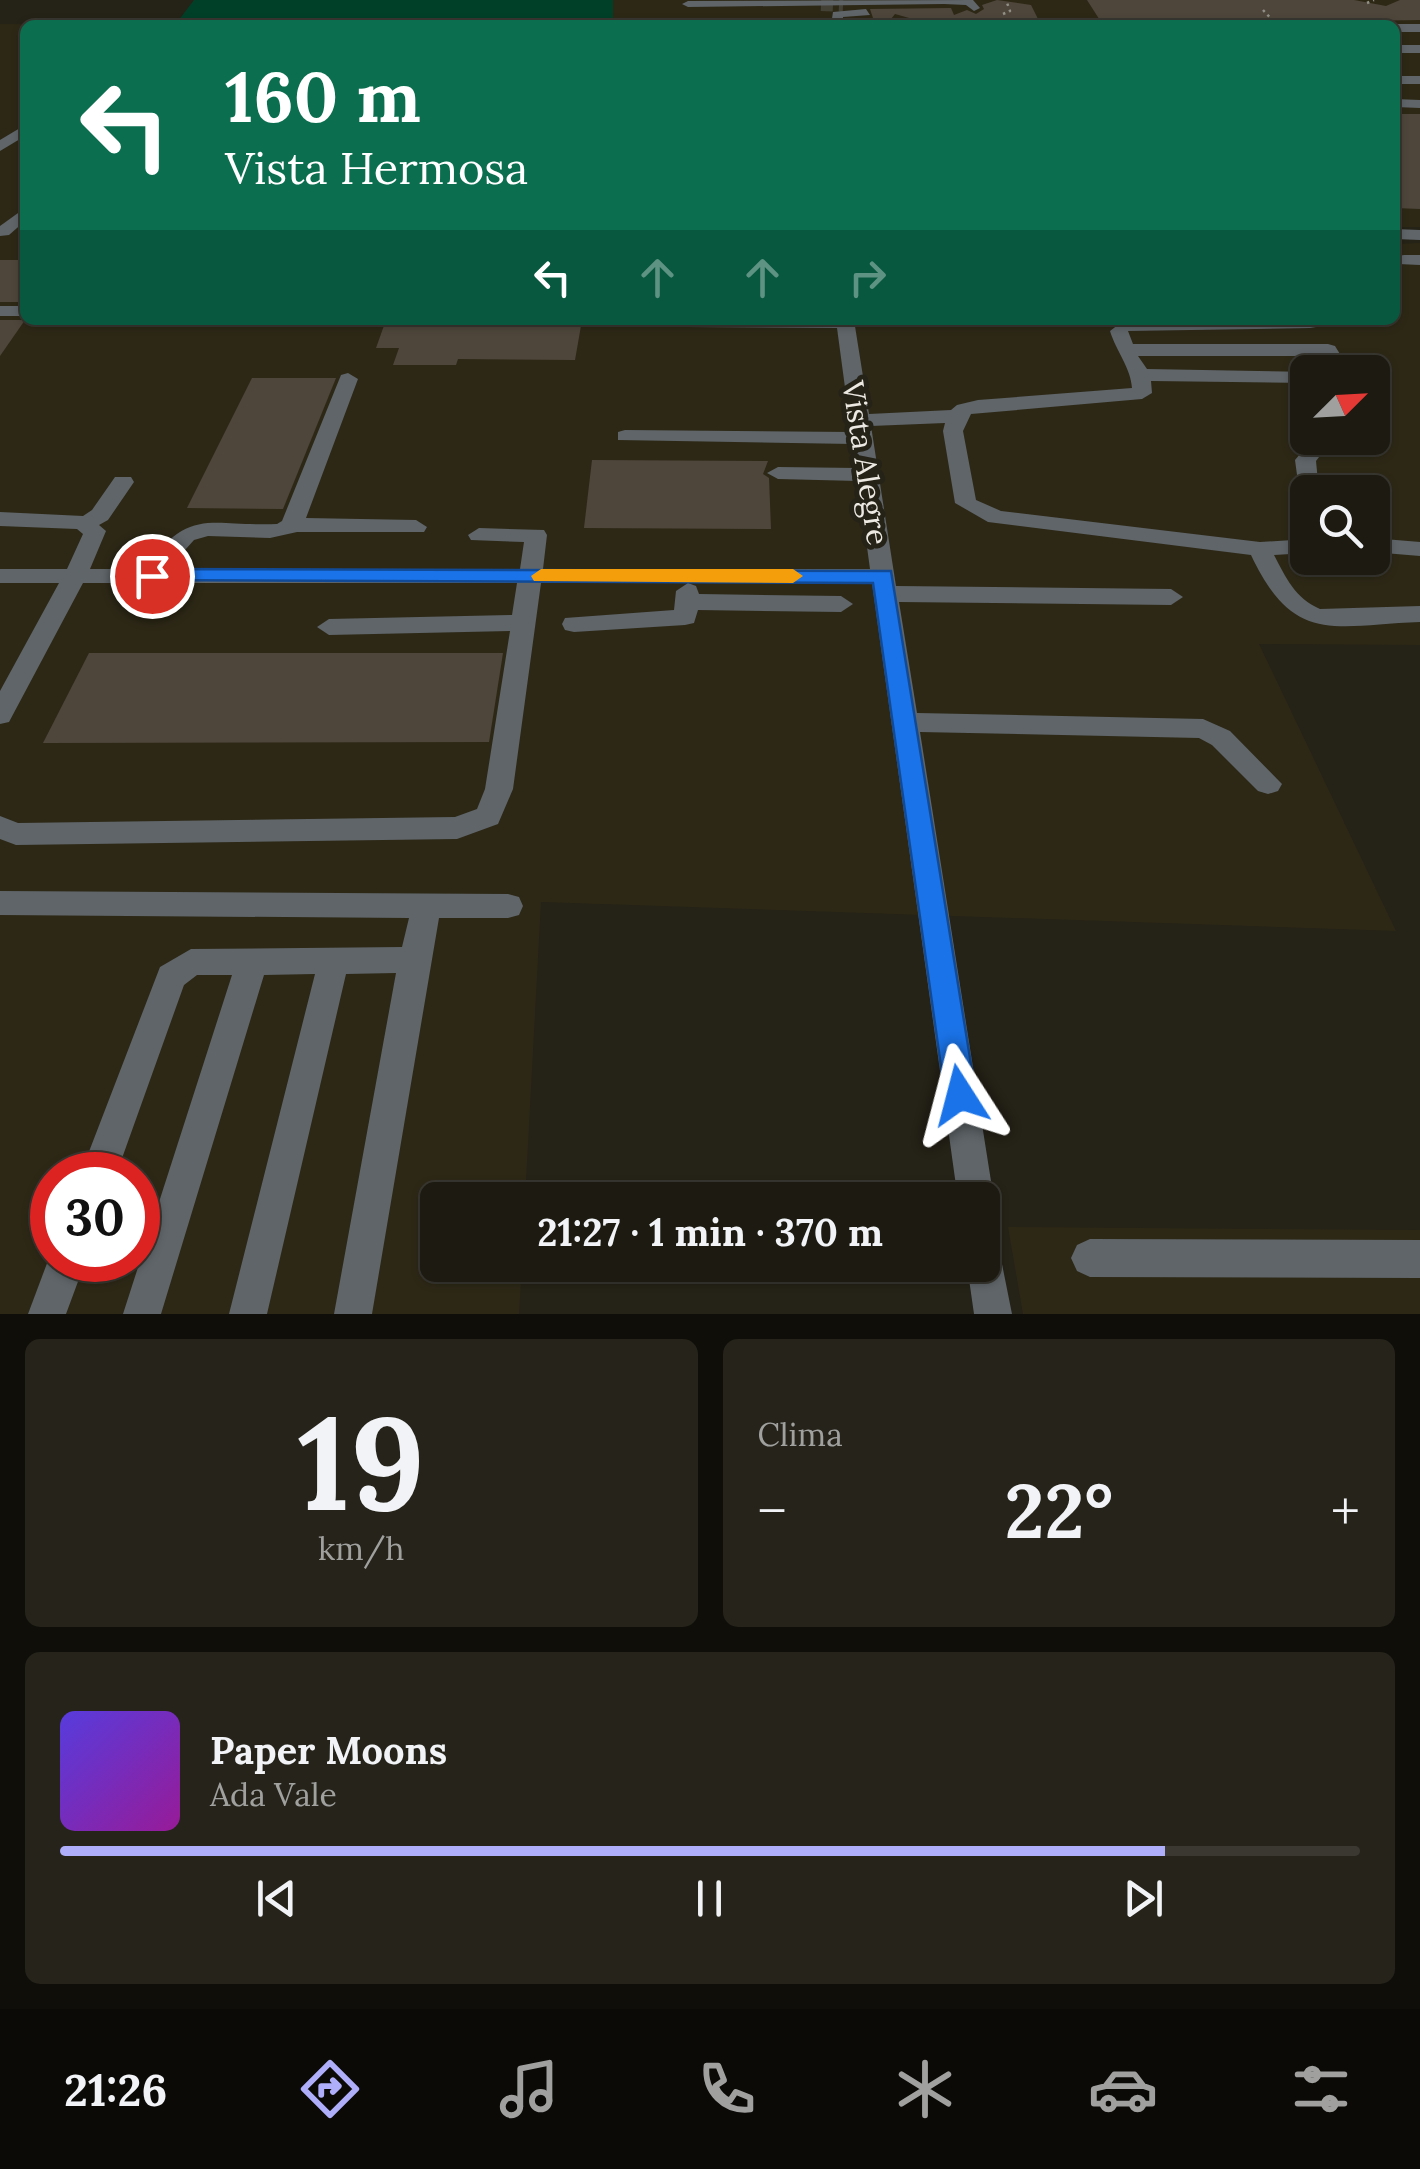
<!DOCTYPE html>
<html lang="es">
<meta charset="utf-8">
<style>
:root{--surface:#1c1a11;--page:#25231a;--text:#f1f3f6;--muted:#a0a19f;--line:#3a3831;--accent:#afaefa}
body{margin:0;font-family:Lora,serif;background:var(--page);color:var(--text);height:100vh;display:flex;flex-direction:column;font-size:38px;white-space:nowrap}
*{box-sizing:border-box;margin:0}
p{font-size:32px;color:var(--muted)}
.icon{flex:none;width:55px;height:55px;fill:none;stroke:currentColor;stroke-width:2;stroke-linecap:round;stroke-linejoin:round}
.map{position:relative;height:1314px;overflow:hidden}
.drawer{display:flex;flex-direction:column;gap:25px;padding:25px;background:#0f0e09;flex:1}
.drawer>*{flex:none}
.hud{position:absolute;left:20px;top:20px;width:1380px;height:305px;border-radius:15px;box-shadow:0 2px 8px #0004,0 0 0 2px var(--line);background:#0b6e4f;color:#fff;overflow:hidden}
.needle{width:65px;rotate:66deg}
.tools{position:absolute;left:1290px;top:355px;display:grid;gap:20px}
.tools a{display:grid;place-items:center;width:100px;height:100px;border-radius:15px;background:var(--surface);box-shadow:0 2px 8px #0004,0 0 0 2px var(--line);font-size:50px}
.speed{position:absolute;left:30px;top:1152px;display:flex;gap:20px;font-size:50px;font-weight:700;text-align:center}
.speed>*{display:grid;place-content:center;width:130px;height:130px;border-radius:50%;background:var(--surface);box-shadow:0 2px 8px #0004,0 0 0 2px var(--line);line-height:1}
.speed .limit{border:15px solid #d22;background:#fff;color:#111}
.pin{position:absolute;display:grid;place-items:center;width:85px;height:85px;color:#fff;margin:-42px;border:5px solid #fff;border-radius:50%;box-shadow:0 2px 10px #0007}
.me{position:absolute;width:110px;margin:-55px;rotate:351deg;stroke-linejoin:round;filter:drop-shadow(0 0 8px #0008)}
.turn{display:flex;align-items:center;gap:35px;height:210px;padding:0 40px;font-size:45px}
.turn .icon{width:130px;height:130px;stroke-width:2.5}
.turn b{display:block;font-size:70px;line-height:85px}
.lanes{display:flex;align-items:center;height:95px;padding:0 40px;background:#0003;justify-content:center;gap:50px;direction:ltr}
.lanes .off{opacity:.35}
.big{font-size:75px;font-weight:800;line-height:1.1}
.drawer .card{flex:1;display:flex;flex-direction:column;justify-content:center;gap:15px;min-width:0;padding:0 35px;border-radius:15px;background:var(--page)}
.drawer .dial{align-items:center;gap:0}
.dial b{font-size:130px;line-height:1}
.song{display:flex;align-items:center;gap:30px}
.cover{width:120px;height:120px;border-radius:15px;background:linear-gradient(135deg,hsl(250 70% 55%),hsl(300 70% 35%))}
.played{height:10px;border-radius:5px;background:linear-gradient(90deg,var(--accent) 85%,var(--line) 85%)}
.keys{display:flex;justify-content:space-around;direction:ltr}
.heat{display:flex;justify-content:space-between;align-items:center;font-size:55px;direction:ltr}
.drawer .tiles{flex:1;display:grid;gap:25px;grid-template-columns:1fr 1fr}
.card:last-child{grid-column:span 2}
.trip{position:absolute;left:420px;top:1182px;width:580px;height:100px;border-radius:15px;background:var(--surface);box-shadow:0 2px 8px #0004,0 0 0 2px var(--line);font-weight:800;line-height:100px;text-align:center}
.tab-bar{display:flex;height:160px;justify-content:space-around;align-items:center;background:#0b0a07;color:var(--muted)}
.tab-bar .icon{width:70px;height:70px}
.tab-bar .current{color:var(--accent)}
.tab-bar b{font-size:45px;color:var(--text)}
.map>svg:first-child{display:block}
.built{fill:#2d2816;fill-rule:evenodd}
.green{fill:#014028}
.building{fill:#4e463b}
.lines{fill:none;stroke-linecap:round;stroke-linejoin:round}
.minor-tunnel{stroke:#434035;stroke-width:12;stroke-dasharray:12 6;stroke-linecap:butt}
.path{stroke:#918f86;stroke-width:2.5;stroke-dasharray:2.5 4;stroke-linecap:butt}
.minor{fill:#5f6569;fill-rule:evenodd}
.route{fill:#1a73e8;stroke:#114b97;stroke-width:2.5}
.slow{fill:#f59e0b}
.labels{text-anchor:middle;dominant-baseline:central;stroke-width:10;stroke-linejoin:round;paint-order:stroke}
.street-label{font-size:30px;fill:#ebe9e2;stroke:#252217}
</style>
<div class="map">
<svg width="1420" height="1314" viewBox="0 0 1420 1314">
<rect width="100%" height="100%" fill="#252217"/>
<g class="built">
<polygon points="613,0 1420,0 1420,227 1395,227 1395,25 613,25"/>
<path d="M0,24L175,25H25V320H1395V244L1420,243V645L1259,644L1396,931L541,902L525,1200H438V1265H522L519,1314H0ZM1308,372H1372V438H1308ZM1308,492H1372V558H1308ZM52,1175H138V1260H52Z"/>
<polygon points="1008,1227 1420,1230 1420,1314 1023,1314"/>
</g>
<polygon class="green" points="194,0 613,0 613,25 175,25"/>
<g class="building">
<polygon points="997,0 1031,5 1041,25 934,25 895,14 886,25 847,25 847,20 873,18 870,9 951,8 954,15 967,10 976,14 984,9 982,5"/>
<polygon points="1087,0 1354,0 1386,6 1400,0 1420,0 1420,20 1103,25"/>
<polygon points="1395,114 1420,114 1420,209 1395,208"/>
<rect x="0" y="260" width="25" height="42"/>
<polygon points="0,320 25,320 0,356"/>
<polygon points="386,320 582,320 575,360 458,359 456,365 393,365 399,348 376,348"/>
<polygon points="252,378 336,378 283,509 187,508"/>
<polygon points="592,460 768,461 763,474 769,478 771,529 584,528"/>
<polygon points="89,653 503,653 489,742 43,743"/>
</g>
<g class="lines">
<polyline class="minor-tunnel" points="821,5 843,6"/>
<g class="path">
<polyline points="1367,3 1374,0"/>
<polyline points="1263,10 1277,25"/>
<polyline points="1003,14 1010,11 1006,0"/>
<polyline points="1248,25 1263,25"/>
<polyline points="1288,25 1387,24"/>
</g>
<g class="minor">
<polygon points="973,0 980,8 974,11 966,5 944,4 688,7 682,4 688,1"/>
<polygon points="866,9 870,15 843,17 843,25 831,25 833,12"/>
<polygon points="894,18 930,25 890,25"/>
<rect x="1395" y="24" width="25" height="8"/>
<rect x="1395" y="45" width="25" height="8"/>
<rect x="1395" y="76" width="25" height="8"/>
<polygon points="1395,99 1420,100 1420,108 1395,107"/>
<polygon points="25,125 25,136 0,151 0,140"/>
<polygon points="25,208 25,221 9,235 0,236 0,226"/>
<polygon points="1395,229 1420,230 1420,240 1395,239"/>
<polygon points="1404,255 1420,255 1420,265 1398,264 1398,256"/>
<rect x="0" y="306" width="25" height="10"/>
<path d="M678,320H854L869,414L951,410L957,405L978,400L1132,388C1131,368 1116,351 1110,331L1123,321L1317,320L1316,327L1310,328L1128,331L1133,344H1328L1335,346L1351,372H1332L1322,356H1138L1147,369L1313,372H1308V383L1151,381L1152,393L1142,399L971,414L963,431L976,500L1001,511L1260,542L1308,539V553L1274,555C1286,578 1295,598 1320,609L1420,606V622C1334,625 1294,646 1251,555L988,522L955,503L943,431L945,423L871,426L896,586L1171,589L1183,597L1171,605L899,602L917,713L1203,719L1230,731L1282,784L1278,791L1268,794L1258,791L1212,745L1199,738L920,732L994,1200L989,1213L982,1215V1200H958L872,583H688L696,586L699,594L841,596L853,604L841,612L698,610L694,623L685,625L574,632L565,630L562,624L565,618L674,610L676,591L688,583H541L513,789L498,824L457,839L16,845L0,839V816L18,823L455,817L477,809L485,789L510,631L329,635L317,627L329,619L512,615L517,583H83L9,722L0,724V691L59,583H0V569H67L83,534L77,529L0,526V512L83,516L92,510L115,477H131L134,482L108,520L99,525L106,531L90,569H145C189,505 211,527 277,524L282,521L341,375L348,373L358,379L306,518L416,520L427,527L424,532H297L270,538L208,536L194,540L168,569H520L524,542L471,540L468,535L479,528L544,530L547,535L543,569H870L858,481L778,479L767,473L778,467L857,468L853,444L618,440V432L625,430L851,432L837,328L686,327L680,326Z"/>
<polygon points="1321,438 1350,438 1325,449 1316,461 1319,492 1308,492 1308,498 1300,497 1295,460 1311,441"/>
<polygon points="1372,538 1420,542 1420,556 1372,552"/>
<polygon points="0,891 508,894 519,897 523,906 519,915 508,918 439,918 372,1314 334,1314 396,973 346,974 267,1314 229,1314 315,974 264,975 161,1314 123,1314 232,975 197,975 184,985 116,1175 80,1175 160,967 191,949 402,947 409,918 0,915"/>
<polygon points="982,1224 995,1229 1012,1314 974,1314 967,1265 982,1265"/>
<polygon points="1090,1239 1420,1240 1420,1278 1090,1277 1077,1271 1071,1258 1077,1245"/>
<polygon points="52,1250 52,1260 86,1260 66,1314 28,1314"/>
</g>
</g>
<polygon class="route" points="152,569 891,571 976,1095 971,1105 960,1110 950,1105 945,1095 873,583 144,580 141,576"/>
<polygon class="slow" points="541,569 793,569 803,576 793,583 534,581 531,576"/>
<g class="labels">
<g class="street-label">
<text transform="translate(866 463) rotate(81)">Vista Alegre</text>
</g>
</g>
</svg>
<div class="tools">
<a><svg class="needle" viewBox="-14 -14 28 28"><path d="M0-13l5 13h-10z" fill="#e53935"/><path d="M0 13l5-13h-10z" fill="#a0a19f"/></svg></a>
<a><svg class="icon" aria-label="search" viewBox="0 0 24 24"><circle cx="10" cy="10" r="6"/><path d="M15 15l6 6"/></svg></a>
</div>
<div class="speed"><div class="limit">30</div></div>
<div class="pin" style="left:152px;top:576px;background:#d93025"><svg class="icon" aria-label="arrive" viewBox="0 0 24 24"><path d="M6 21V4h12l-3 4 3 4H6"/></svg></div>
<svg class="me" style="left:960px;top:1095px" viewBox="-20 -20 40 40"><path d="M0-17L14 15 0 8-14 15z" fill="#1a73e8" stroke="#fff" stroke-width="4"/></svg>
<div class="trip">21:27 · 1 min · 370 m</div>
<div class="hud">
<div class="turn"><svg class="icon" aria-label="left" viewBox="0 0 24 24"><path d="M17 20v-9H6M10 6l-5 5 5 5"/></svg><div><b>160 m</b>Vista Hermosa</div></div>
<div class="lanes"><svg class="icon" aria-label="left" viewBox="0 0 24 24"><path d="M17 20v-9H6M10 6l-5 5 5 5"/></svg><svg class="icon off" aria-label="ahead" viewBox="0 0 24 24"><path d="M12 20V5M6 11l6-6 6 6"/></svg><svg class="icon off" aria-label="ahead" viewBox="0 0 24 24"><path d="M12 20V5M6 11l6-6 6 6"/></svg><svg class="icon off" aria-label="right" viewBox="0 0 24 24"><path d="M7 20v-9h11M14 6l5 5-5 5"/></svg></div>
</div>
</div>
<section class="drawer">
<div class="tiles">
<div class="card dial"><b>19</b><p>km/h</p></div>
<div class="card"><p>Clima</p>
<div class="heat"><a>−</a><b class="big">22°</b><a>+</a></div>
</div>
<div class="card">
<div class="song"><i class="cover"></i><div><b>Paper Moons</b><p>Ada Vale</p></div></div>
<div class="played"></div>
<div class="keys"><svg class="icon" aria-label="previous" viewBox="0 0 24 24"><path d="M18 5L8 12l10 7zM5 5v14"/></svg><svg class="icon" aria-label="pause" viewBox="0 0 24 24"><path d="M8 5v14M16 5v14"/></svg><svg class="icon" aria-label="next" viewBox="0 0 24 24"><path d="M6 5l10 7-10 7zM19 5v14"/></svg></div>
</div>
</div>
</section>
<nav class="tab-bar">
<b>21:26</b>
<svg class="icon current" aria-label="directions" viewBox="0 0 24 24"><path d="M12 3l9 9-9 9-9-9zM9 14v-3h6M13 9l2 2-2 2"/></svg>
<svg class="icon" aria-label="music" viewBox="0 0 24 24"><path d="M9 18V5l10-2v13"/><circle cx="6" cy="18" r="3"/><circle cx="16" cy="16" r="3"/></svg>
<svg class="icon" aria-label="phone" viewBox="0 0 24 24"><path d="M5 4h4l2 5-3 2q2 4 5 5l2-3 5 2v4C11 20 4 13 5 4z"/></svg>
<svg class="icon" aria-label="climate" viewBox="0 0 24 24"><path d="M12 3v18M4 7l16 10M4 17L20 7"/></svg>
<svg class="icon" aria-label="car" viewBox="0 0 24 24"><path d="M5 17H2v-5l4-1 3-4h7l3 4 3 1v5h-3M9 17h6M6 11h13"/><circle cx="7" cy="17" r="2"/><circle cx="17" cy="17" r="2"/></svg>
<svg class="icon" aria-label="filters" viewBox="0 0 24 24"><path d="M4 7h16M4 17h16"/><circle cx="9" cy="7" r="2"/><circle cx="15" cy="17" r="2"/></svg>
</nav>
